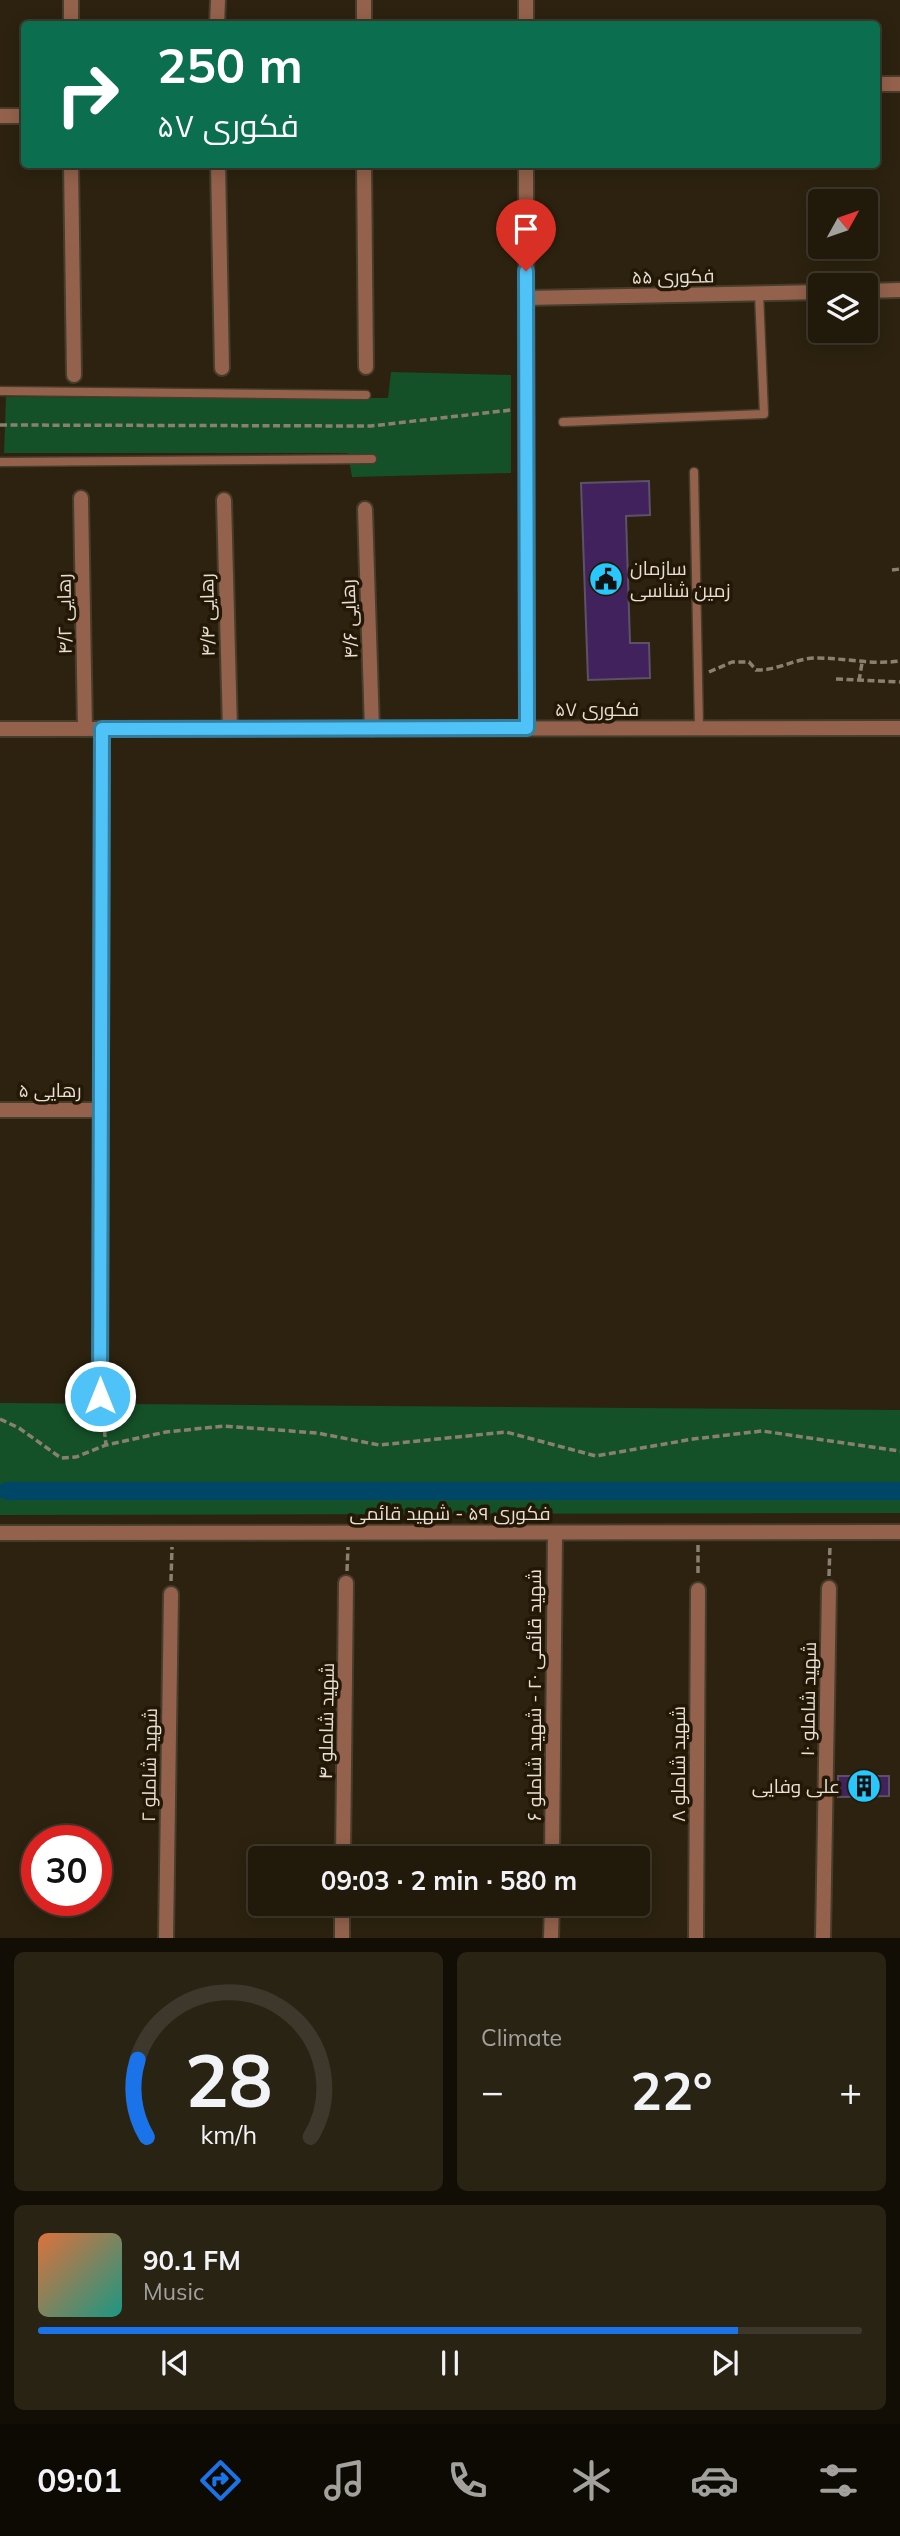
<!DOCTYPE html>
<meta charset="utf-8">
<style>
:root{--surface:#211a0b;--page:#292314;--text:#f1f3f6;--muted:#a2a19d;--line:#3e382c;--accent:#1a73e8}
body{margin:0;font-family:Mulish,Cairo,sans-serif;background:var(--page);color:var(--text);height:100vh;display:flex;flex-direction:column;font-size:26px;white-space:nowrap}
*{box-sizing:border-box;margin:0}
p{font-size:23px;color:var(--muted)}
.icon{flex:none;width:38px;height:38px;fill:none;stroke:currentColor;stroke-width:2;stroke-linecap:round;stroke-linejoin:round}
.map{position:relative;height:1938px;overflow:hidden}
.drawer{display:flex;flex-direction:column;gap:14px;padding:14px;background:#120e06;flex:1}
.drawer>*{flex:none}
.hud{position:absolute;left:21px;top:21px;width:859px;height:147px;border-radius:7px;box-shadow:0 4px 18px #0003,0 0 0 2px var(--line);background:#0b6e4f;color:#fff;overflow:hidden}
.needle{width:46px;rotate:50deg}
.tools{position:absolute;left:808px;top:189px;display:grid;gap:14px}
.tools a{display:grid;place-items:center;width:70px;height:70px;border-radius:7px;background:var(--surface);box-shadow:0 4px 18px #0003,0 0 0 2px var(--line);font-size:35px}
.speed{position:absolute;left:21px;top:1825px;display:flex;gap:14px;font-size:35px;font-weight:700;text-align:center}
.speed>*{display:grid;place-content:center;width:91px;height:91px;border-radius:50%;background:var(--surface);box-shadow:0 4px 18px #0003,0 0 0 2px var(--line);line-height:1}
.speed .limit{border:10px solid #d22;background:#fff;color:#111}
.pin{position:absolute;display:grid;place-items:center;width:60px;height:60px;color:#fff;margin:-72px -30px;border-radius:50% 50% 50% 0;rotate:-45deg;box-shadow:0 0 7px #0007}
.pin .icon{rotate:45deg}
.me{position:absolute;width:77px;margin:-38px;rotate:0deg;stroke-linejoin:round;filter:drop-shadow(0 0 5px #0008)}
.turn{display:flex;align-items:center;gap:24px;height:147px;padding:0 21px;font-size:32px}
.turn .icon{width:91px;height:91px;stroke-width:2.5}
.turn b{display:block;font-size:49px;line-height:60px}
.big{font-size:52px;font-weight:700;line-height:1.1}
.drawer .tile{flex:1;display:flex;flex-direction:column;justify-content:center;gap:10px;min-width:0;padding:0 24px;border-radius:10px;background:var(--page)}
.drawer .dial{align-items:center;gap:0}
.dial svg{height:182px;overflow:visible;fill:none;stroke:var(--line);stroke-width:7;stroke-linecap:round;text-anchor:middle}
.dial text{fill:var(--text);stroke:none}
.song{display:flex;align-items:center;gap:21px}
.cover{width:84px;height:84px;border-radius:10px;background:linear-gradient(135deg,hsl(20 70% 55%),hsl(170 70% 35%))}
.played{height:7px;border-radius:4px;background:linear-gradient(90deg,var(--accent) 85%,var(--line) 85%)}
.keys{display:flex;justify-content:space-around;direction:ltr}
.heat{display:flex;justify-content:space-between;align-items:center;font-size:38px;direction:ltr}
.drawer .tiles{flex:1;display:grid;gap:14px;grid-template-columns:1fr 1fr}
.tile:last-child{grid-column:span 2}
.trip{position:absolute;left:248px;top:1846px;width:402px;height:70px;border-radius:7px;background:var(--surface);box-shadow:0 4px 18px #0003,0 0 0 2px var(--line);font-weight:700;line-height:70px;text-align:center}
.tabs{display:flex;height:112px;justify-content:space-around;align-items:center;background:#0d0a04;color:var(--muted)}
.tabs .icon{width:49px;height:49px}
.tabs .current{color:var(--accent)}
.tabs b{font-size:32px;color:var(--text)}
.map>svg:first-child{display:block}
.green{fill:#145128}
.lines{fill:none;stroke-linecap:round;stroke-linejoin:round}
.canal{stroke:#004666;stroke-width:18}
.building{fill:#41225c;stroke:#5c5267;stroke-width:2}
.service-casing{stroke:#463d2b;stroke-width:11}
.minor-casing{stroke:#463d2b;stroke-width:18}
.tertiary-casing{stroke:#463d2b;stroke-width:18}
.path{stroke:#898071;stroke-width:3.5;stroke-dasharray:7 3.5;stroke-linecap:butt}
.service{stroke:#94624c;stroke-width:8}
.minor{stroke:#94624c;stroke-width:14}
.tertiary{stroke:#94624c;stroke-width:14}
.route-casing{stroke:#337fa1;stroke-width:18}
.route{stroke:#4fc3f7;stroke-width:12}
.labels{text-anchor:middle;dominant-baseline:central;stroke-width:7;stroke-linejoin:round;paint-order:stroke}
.street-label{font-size:19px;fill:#e8e0d5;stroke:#231806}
.poi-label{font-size:19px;fill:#e8e0d5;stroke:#231806;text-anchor:start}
</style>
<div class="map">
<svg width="900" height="1938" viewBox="0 0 900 1938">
<rect width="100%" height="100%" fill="#2c220f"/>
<g class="green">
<polygon points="391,372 511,375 511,473 352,477 348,453 4,453 6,397 388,398"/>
<polygon points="0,1403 900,1410 900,1513 0,1515"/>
</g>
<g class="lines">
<polyline class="canal" points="7,1491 900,1491"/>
</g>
<g class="building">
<polygon points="649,481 650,515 626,516 630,643 649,643 650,678 588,680 581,483"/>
<polygon points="838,1776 889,1776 889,1796 838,1797"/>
</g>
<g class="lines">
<g class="service-casing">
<g id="service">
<polyline points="0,391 366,395"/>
<polyline points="563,422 764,414 759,293"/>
<polyline points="0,462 372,459"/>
<polyline points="694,472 699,728"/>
</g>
</g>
<g class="minor-casing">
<g id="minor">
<polyline points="526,0 526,24"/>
<polyline points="71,24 71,0"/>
<polyline points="217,24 218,0"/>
<polyline points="364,24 364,0"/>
<polyline points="877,84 900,84"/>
<polyline points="0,116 24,116"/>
<polyline points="71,164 74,375"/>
<polyline points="218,164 222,368"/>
<polyline points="364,164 366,367"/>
<polyline points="526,164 527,728"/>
<polyline points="866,291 900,290"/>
<polyline points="526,298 821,292"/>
<polyline points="81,498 85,729"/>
<polyline points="224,500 230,729"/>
<polyline points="365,509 372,729"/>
<polyline points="0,729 900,728"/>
<polyline points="0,1110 101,1110"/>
<polyline points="100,1396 102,729"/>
<polyline points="343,1858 346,1583"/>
<polyline points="552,1858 555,1533"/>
<polyline points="166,1938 171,1594"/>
<polyline points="342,1938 342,1904"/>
<polyline points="551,1938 552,1904"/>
<polyline points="696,1938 698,1590"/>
<polyline points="823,1938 829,1588"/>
</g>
</g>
<g class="tertiary-casing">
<polyline id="tertiary" points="0,1533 900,1532"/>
</g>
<g class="path">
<polyline points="0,425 371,426 511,410"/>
<polyline points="892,570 900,569"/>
<path d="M709,672L732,662H749L756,670C777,671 796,658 816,658C845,658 871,665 900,661"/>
<polyline points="836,679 900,682"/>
<polyline points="859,681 862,663"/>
<polyline points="102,1409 106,1445"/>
<polyline points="0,1419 19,1428 61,1458 76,1457 106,1445 166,1432 224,1426 317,1433 379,1445 506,1432 596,1456 693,1439 762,1431 900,1451"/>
<polyline points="698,1545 698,1576"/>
<polyline points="347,1571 348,1547"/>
<polyline points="829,1576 830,1545"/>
<polyline points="171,1581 172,1547"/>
</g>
<use href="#service" class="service"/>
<use href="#minor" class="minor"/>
<use href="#tertiary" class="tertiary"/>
</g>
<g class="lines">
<g class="route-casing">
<polyline id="route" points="100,1396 102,729 527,728 526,271"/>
</g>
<use href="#route" class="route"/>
</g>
<defs>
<g id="civic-disc" transform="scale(1.75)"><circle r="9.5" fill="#27c8fe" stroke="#231806"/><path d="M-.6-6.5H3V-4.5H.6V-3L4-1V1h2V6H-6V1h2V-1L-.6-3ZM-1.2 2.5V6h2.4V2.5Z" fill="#111"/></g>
<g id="building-disc" transform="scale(1.75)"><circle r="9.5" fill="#27c8fe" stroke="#231806"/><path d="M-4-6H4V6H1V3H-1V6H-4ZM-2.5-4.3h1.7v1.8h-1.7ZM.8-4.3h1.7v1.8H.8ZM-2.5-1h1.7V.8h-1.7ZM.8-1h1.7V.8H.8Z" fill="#111"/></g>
</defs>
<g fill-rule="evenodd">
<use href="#civic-disc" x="606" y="579"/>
<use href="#building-disc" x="864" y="1786"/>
</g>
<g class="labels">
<g class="street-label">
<text transform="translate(673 276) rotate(-1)">فکوری ۵۵</text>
<text transform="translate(64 614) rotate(-91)">رهایی ۴/۲</text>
<text transform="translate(207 615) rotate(-91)">رهایی ۴/۴</text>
<text transform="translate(349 619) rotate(-92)">رهایی ۴/۶</text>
<text x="597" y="709">فکوری ۵۷</text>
<text x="50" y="1090">رهایی ۵</text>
<text x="450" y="1513">فکوری ۵۹ - شهید قائمی</text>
<text transform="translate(534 1695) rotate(-90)">شهید قائمی ۲۰ - شهید شاملو ۶</text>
<text transform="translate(808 1699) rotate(-89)">شهید شاملو ۱۰</text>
<text transform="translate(326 1721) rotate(-89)">شهید شاملو ۴</text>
<text transform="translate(678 1764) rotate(-90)">شهید شاملو ۸</text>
<text transform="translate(149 1765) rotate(-89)">شهید شاملو ۲</text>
</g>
<g class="poi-label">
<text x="630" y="568">سازمان<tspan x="630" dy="22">زمین شناسی</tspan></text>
<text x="840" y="1786" text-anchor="end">علی وفایی</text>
</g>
</g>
</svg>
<div class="tools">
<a><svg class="needle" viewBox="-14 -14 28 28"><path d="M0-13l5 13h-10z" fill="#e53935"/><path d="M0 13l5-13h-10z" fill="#a2a19d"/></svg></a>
<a><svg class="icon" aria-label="layers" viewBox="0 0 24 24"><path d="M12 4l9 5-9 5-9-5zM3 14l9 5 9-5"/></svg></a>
</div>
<div class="speed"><div class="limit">30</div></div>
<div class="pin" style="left:526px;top:271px;background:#d93025"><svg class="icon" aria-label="arrive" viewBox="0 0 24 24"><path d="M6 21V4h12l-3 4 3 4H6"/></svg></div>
<svg class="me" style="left:100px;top:1396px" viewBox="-20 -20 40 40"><circle r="17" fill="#4fc3f7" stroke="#fff" stroke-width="3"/><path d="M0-11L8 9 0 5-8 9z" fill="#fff"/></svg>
<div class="trip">09:03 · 2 min · 580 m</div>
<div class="hud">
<div class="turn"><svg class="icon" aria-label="right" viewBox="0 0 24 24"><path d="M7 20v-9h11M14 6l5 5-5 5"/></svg><div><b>250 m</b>فکوری ۵۷</div></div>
</div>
</div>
<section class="drawer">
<div class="tiles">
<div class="tile dial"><svg viewBox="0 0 100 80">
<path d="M14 69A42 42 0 1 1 86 69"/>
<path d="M14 69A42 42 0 0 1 10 35" stroke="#1a73e8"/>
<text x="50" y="56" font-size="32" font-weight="700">28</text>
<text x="50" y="72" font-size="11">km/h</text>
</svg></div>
<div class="tile"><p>Climate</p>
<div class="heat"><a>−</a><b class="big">22°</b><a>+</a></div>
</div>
<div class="tile">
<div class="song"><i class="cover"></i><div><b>90.1 FM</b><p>Music</p></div></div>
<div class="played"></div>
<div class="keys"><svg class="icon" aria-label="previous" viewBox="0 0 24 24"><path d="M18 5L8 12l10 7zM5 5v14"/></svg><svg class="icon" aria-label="pause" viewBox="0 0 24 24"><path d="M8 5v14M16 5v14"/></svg><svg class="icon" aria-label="next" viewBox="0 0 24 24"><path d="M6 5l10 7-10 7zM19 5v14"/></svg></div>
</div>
</div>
</section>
<nav class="tabs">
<b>09:01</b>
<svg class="icon current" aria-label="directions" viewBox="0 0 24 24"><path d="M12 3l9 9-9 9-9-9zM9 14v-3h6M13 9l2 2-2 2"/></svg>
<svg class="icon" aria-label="music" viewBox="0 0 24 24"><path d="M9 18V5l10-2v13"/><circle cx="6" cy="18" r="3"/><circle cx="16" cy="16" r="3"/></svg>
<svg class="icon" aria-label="phone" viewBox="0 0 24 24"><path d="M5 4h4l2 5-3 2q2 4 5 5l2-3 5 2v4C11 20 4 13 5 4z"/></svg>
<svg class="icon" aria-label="climate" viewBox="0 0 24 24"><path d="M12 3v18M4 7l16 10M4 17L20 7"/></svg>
<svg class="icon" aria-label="car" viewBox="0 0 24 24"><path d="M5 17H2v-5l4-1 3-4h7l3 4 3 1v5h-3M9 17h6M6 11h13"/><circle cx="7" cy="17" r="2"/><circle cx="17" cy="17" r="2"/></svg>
<svg class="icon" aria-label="filters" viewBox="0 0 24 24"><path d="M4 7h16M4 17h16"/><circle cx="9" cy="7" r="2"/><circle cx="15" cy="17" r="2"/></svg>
</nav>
